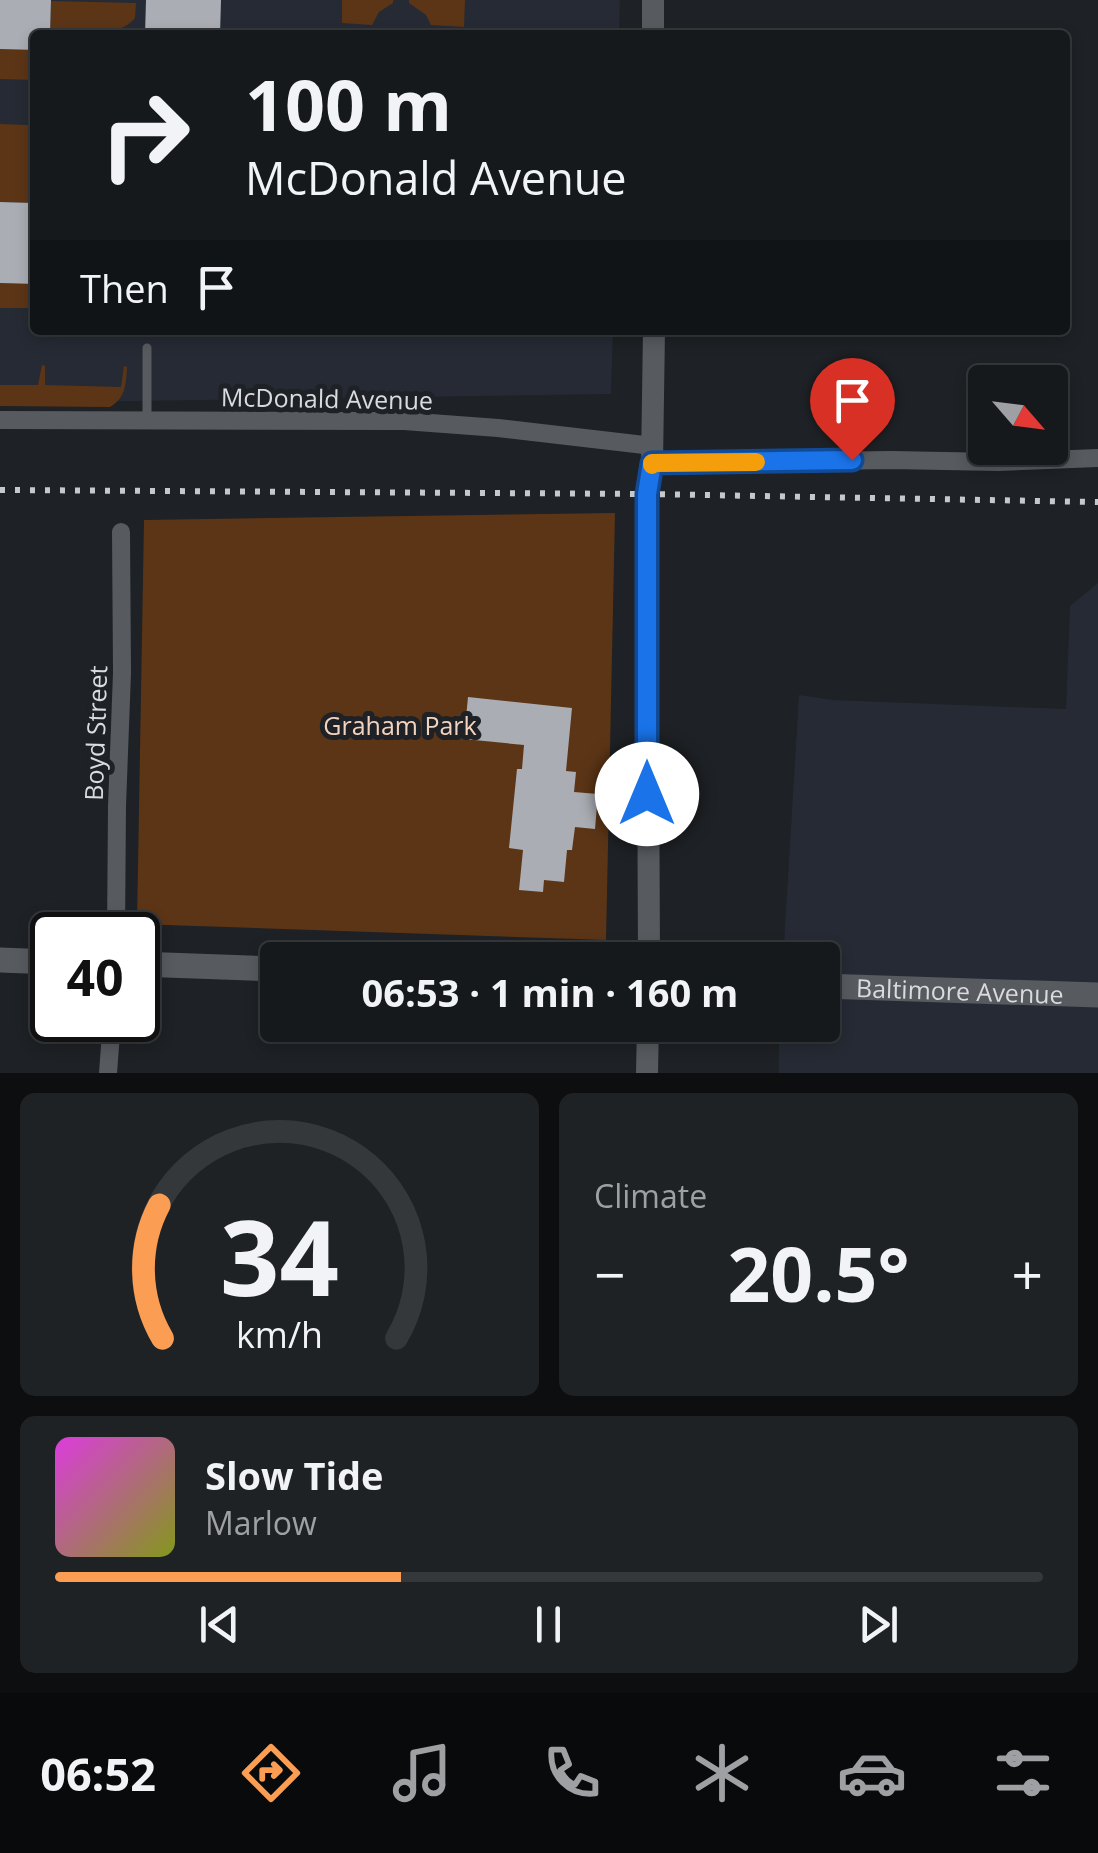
<!DOCTYPE html>
<meta charset="utf-8">
<style>
:root{--surface:#16191c;--page:#1f2225;--text:#f1f3f6;--muted:#9ea0a3;--line:#35383b;--accent:#fc9d54}
body{margin:0;font-family:"Open Sans",sans-serif;background:var(--page);color:var(--text);height:100vh;display:flex;flex-direction:column;font-size:38px;white-space:nowrap}
*{box-sizing:border-box;margin:0}
p{font-size:32px;color:var(--muted)}
.icon{flex:none;width:55px;height:55px;fill:none;stroke:currentColor;stroke-width:2;stroke-linecap:round;stroke-linejoin:round}
.map{position:relative;height:1073px;overflow:hidden}
.drawer{display:flex;flex-direction:column;gap:20px;padding:20px;background:#0c0e0f;flex:1}
.drawer>*{flex:none}
.hud{position:absolute;left:30px;top:30px;width:1040px;height:305px;border-radius:10px;box-shadow:0 5px 15px #0003,0 0 0 2px var(--line);background:#16191c;color:var(--text);overflow:hidden}
.needle{width:65px;rotate:118deg}
.fabs{position:absolute;left:968px;top:365px;display:grid;gap:20px}
.fabs a{display:grid;place-items:center;width:100px;height:100px;border-radius:10px;background:var(--surface);box-shadow:0 5px 15px #0003,0 0 0 2px var(--line);font-size:50px}
.speed{position:absolute;left:30px;top:912px;display:flex;gap:20px;font-size:50px;font-weight:700;text-align:center}
.speed>*{display:grid;place-content:center;width:130px;height:130px;border-radius:50%;background:var(--surface);box-shadow:0 5px 15px #0003,0 0 0 2px var(--line);line-height:1}
.speed .limit{border:5px solid #111;border-radius:15px;background:#fff;color:#111}
.pin{position:absolute;display:grid;place-items:center;width:85px;height:85px;color:#fff;margin:-102px -42px;border-radius:50% 50% 50% 0;rotate:-45deg;box-shadow:0 0 10px #0007}
.pin .icon{rotate:45deg}
.me{position:absolute;width:110px;margin:-55px;rotate:0deg;stroke-linejoin:round;filter:drop-shadow(0 0 8px #0008)}
.turn{display:flex;align-items:center;gap:35px;height:210px;padding:0 50px;font-size:45px}
.turn .icon{width:130px;height:130px;stroke-width:2.5}
.turn b{display:block;font-size:70px;line-height:85px}
.then{display:flex;align-items:center;height:95px;padding:0 50px;background:#0003;gap:20px;font-size:38px}
.big{font-size:75px;font-weight:700;line-height:1.1}
.drawer .card{flex:1;display:flex;flex-direction:column;justify-content:center;gap:15px;min-width:0;padding:0 35px;border-radius:15px;background:var(--page)}
.drawer .dial{align-items:center;gap:0}
.dial svg{height:260px;overflow:visible;fill:none;stroke:var(--line);stroke-width:7;stroke-linecap:round;text-anchor:middle}
.dial text{fill:var(--text);stroke:none}
.song{display:flex;align-items:center;gap:30px}
.cover{width:120px;height:120px;border-radius:15px;background:linear-gradient(135deg,hsl(300 70% 55%),hsl(70 70% 35%))}
.played{height:10px;border-radius:5px;background:linear-gradient(90deg,var(--accent) 35%,var(--line) 35%)}
.keys{display:flex;justify-content:space-around;direction:ltr}
.heat{display:flex;justify-content:space-between;align-items:center;font-size:55px;direction:ltr}
.drawer .tiles{flex:1;display:grid;gap:20px;grid-template-columns:1fr 1fr}
.card:last-child{grid-column:span 2}
.trip{position:absolute;left:260px;top:942px;width:580px;height:100px;border-radius:10px;background:var(--surface);box-shadow:0 5px 15px #0003,0 0 0 2px var(--line);font-weight:700;line-height:100px;text-align:center}
.tabs{display:flex;height:160px;justify-content:space-around;align-items:center;background:#090a0b;color:var(--muted)}
.tabs .icon{width:70px;height:70px}
.tabs .selected{color:var(--accent)}
.tabs b{font-size:45px;color:var(--text)}
.map>svg:first-child{display:block}
.built{fill:#252a34}
.green{fill:#5c3516}
.building{fill:#aaadb3}
.lines{fill:none;stroke-linecap:round;stroke-linejoin:round}
.service{stroke:#575a5f;stroke-width:9}
.minor{stroke:#575a5f;stroke-width:18}
.tertiary{stroke:#575a5f;stroke-width:22}
.secondary{stroke:#575a5f;stroke-width:25}
.rail{stroke:#c6c8cb;stroke-width:6;stroke-dasharray:5 10;stroke-linecap:butt}
.route-casing{stroke:#114b97;stroke-width:25}
.route{stroke:#1a73e8;stroke-width:18}
.slow{stroke:#f59e0b;stroke-width:18}
.labels{text-anchor:middle;dominant-baseline:central;stroke-width:10;stroke-linejoin:round;paint-order:stroke}
.street-label{font-size:25px;fill:#d9dbde;stroke:#1e2125}
.park-label{font-size:25px;fill:#f3d3bd;stroke:#1e2125}
</style>
<div class="map">
<svg width="1098" height="1073" viewBox="0 0 1098 1073">
<rect width="100%" height="100%" fill="#1e2125"/>
<g class="built">
<polygon points="0,0 620,0 619,35 35,35 35,330 613,330 611,394 0,403"/>
<polygon points="1098,583 1098,1073 779,1073 779,1025 822,1025 822,960 783,960 799,695 833,700 1066,709 1070,606"/>
</g>
<g class="green">
<polygon points="342,0 393,0 393,3 379,12 372,25 342,23"/>
<polygon points="409,0 465,0 464,27 431,25 426,15 409,3"/>
<path d="M51,1L136,3L135,18C118,39 76,35 50,35Z"/>
<polygon points="0,49 35,50 35,80 0,79"/>
<polygon points="28,95 35,95 35,203 0,202 0,124 28,125"/>
<polygon points="0,283 35,284 35,308 0,308"/>
<path d="M42,365L45,366V385L121,387L124,366L127,367C126,383 126,398 110,407L0,406V385H38Z"/>
<polygon points="615,513 606,940 137,924 144,520"/>
</g>
<g class="building">
<polygon points="0,0 51,0 50,35 35,35 35,50 0,49"/>
<polygon points="146,0 221,0 220,35 145,35"/>
<polygon points="0,202 35,203 35,284 0,283"/>
<polygon points="468,697 572,708 566,771 576,772 574,792 598,794 595,829 575,827 572,850 567,850 564,882 544,880 543,892 519,890 523,850 509,848 517,769 522,769 524,745 464,739"/>
</g>
<g class="lines">
<polyline class="service" points="147,348 147,420"/>
<g class="minor">
<polyline points="0,420 404,421 498,428 653,446"/>
<polyline points="652,463 892,460 998,462 1098,458"/>
<polyline points="116,935 117,806 122,673 121,532"/>
<polyline points="108,1073 112,1020"/>
</g>
<g class="tertiary">
<polyline points="653,0 653,35"/>
<polyline points="649,960 647,494 652,463 654,330"/>
<polyline points="647,1073 648,1025"/>
</g>
<g class="secondary">
<polyline points="0,960 52,962"/>
<polyline points="138,964 278,969"/>
<path id="s1" d="M822,986L1098,995"/>
</g>
<polyline class="rail" points="0,490 647,494 1098,502"/>
</g>
<g class="lines">
<g class="route-casing">
<polyline id="route" points="647,794 647,494 652,463 852,460"/>
</g>
<use href="#route" class="route"/>
<polyline class="slow" points="652,465 652,463 756,462"/>
</g>
<g class="labels">
<g class="street-label">
<text transform="translate(327 398) rotate(1)">McDonald Avenue</text>
<text transform="translate(95 733) rotate(-88)">Boyd Street</text>
<text stroke="none"><textPath href="#s1" startOffset="138">Baltimore Avenue</textPath></text>
</g>
<g class="park-label">
<text x="400" y="725">Graham Park</text>
</g>
</g>
</svg>
<div class="fabs">
<a><svg class="needle" viewBox="-14 -14 28 28"><path d="M0-13l5 13h-10z" fill="#e53935"/><path d="M0 13l5-13h-10z" fill="#9ea0a3"/></svg></a>
</div>
<div class="speed"><div class="limit">40</div></div>
<div class="pin" style="left:852px;top:460px;background:#d93025"><svg class="icon" aria-label="arrive" viewBox="0 0 24 24"><path d="M6 21V4h12l-3 4 3 4H6"/></svg></div>
<svg class="me" style="left:647px;top:794px" viewBox="-20 -20 40 40"><circle r="19" fill="#fff"/><path d="M0-13L10 11 0 6-10 11z" fill="#1a73e8"/></svg>
<div class="trip">06:53 · 1 min · 160 m</div>
<div class="hud">
<div class="turn"><svg class="icon" aria-label="right" viewBox="0 0 24 24"><path d="M7 20v-9h11M14 6l5 5-5 5"/></svg><div><b>100 m</b>McDonald Avenue</div></div>
<div class="then">Then<svg class="icon" aria-label="arrive" viewBox="0 0 24 24"><path d="M6 21V4h12l-3 4 3 4H6"/></svg></div>
</div>
</div>
<section class="drawer">
<div class="tiles">
<div class="card dial"><svg viewBox="0 0 100 80">
<path d="M14 69A42 42 0 1 1 86 69"/>
<path d="M14 69A42 42 0 0 1 13 28" stroke="#fc9d54"/>
<text x="50" y="56" font-size="32" font-weight="700">34</text>
<text x="50" y="72" font-size="11">km/h</text>
</svg></div>
<div class="card"><p>Climate</p>
<div class="heat"><a>−</a><b class="big">20.5°</b><a>+</a></div>
</div>
<div class="card">
<div class="song"><i class="cover"></i><div><b>Slow Tide</b><p>Marlow</p></div></div>
<div class="played"></div>
<div class="keys"><svg class="icon" aria-label="previous" viewBox="0 0 24 24"><path d="M18 5L8 12l10 7zM5 5v14"/></svg><svg class="icon" aria-label="pause" viewBox="0 0 24 24"><path d="M8 5v14M16 5v14"/></svg><svg class="icon" aria-label="next" viewBox="0 0 24 24"><path d="M6 5l10 7-10 7zM19 5v14"/></svg></div>
</div>
</div>
</section>
<nav class="tabs">
<b>06:52</b>
<svg class="icon selected" aria-label="directions" viewBox="0 0 24 24"><path d="M12 3l9 9-9 9-9-9zM9 14v-3h6M13 9l2 2-2 2"/></svg>
<svg class="icon" aria-label="music" viewBox="0 0 24 24"><path d="M9 18V5l10-2v13"/><circle cx="6" cy="18" r="3"/><circle cx="16" cy="16" r="3"/></svg>
<svg class="icon" aria-label="phone" viewBox="0 0 24 24"><path d="M5 4h4l2 5-3 2q2 4 5 5l2-3 5 2v4C11 20 4 13 5 4z"/></svg>
<svg class="icon" aria-label="climate" viewBox="0 0 24 24"><path d="M12 3v18M4 7l16 10M4 17L20 7"/></svg>
<svg class="icon" aria-label="car" viewBox="0 0 24 24"><path d="M5 17H2v-5l4-1 3-4h7l3 4 3 1v5h-3M9 17h6M6 11h13"/><circle cx="7" cy="17" r="2"/><circle cx="17" cy="17" r="2"/></svg>
<svg class="icon" aria-label="filters" viewBox="0 0 24 24"><path d="M4 7h16M4 17h16"/><circle cx="9" cy="7" r="2"/><circle cx="15" cy="17" r="2"/></svg>
</nav>
